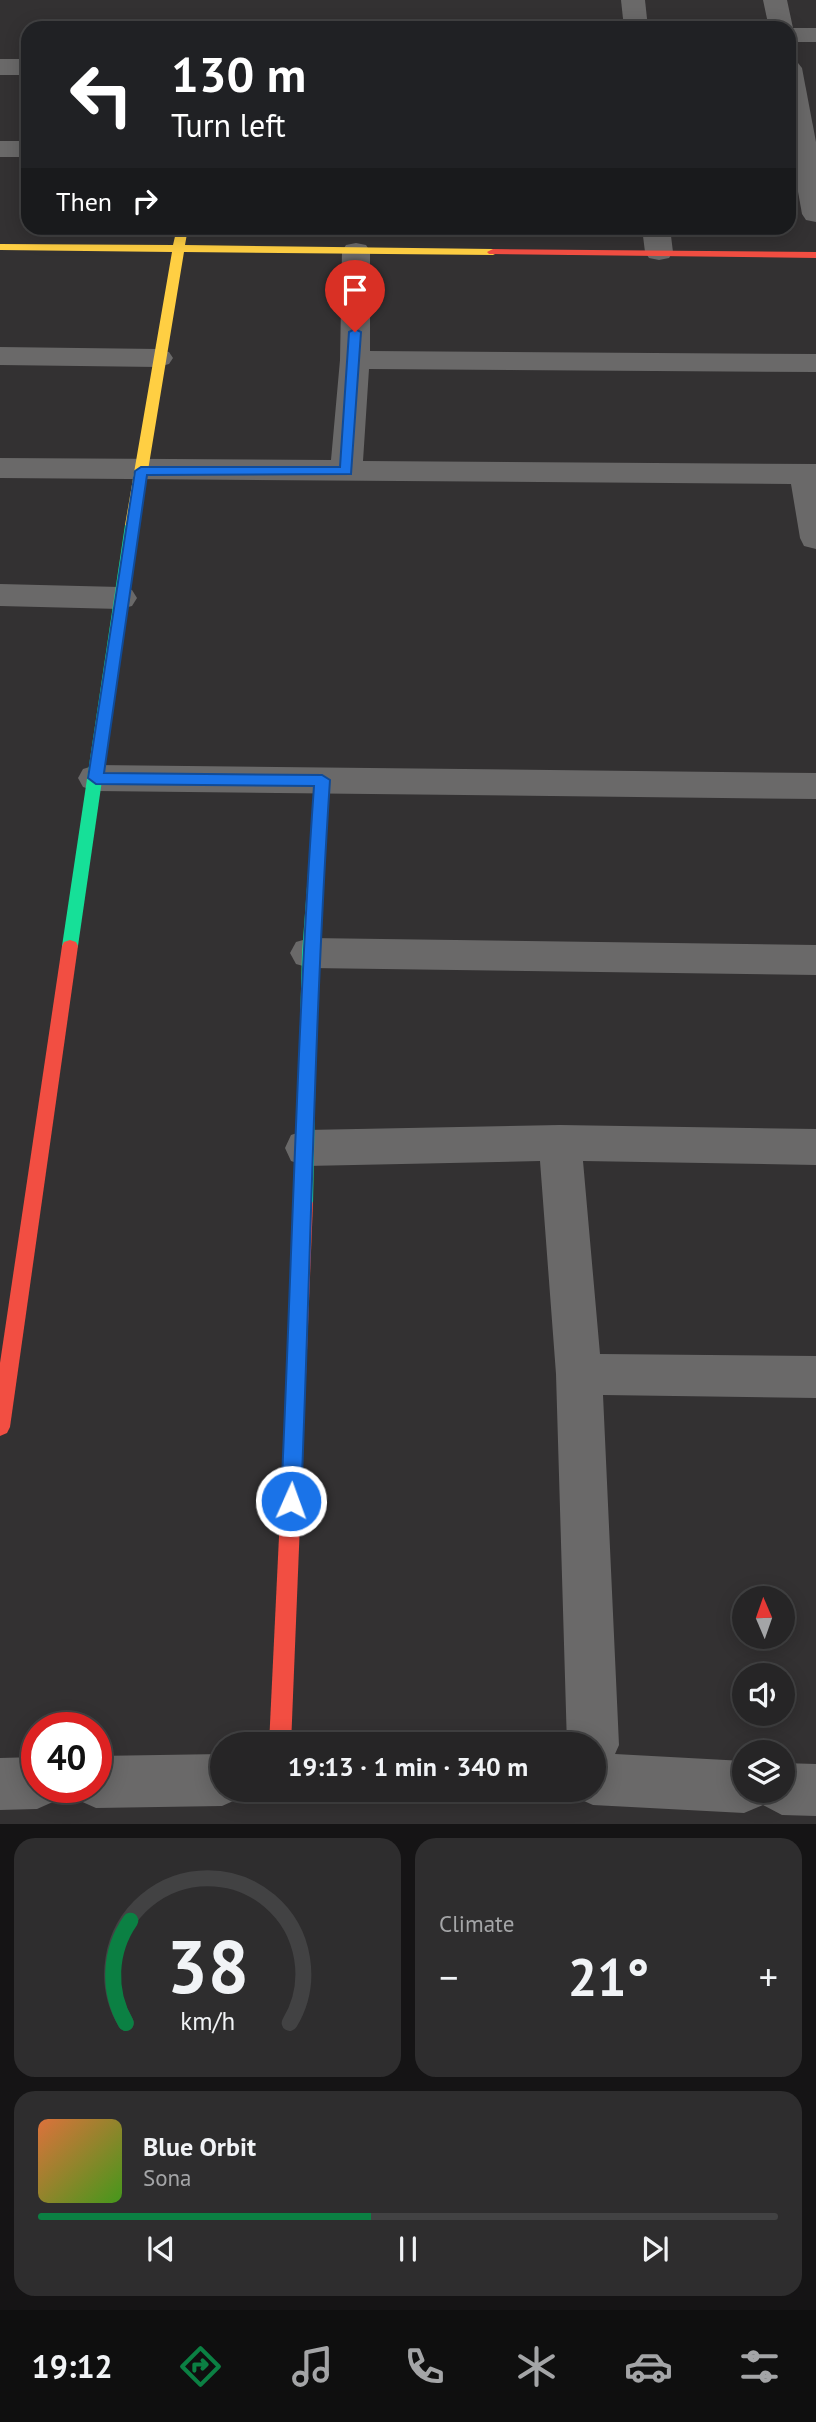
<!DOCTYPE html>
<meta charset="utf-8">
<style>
:root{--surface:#262526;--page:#2e2d2e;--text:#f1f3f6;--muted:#a4a5a7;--line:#424243;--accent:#0b8043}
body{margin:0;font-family:"PT Sans",sans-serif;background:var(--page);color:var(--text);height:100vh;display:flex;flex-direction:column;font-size:26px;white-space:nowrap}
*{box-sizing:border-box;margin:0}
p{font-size:23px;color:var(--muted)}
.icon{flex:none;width:38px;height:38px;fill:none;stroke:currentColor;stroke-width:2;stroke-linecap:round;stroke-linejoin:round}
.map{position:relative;height:1824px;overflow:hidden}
.details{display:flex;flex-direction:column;gap:14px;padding:14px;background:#151415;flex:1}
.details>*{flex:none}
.guide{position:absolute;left:21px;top:21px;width:775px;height:214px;border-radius:21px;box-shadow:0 4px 18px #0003,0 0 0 2px var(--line);background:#202124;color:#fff;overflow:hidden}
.needle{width:46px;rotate:358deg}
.fabs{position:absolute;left:732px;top:1586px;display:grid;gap:14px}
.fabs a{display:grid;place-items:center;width:63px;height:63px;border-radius:50%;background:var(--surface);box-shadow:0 4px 18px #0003,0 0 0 2px var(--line);font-size:35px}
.speed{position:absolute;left:21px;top:1712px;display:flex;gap:14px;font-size:35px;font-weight:700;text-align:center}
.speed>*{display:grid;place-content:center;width:91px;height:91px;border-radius:50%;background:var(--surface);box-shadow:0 4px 18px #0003,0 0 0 2px var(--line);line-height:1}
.speed .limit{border:10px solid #d22;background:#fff;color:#111}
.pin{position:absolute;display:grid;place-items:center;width:60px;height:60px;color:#fff;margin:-72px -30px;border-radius:50% 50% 50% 0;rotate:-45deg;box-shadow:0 0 7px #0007}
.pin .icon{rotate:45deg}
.me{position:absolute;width:77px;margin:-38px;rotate:2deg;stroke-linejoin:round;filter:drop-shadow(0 0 5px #0008)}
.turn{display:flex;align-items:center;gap:24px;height:147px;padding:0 35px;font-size:32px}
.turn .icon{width:91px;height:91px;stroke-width:2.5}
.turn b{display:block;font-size:49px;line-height:60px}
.then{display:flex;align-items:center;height:66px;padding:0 35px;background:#0003;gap:14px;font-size:26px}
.big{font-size:52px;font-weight:800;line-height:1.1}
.details .tile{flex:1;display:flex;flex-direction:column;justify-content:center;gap:10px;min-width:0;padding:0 24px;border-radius:21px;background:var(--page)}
.details .dial{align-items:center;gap:0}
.dial svg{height:182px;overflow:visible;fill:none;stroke:var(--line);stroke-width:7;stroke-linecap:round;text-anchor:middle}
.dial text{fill:var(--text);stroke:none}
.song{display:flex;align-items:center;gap:21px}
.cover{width:84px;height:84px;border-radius:10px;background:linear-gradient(135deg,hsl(20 70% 55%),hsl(100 70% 35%))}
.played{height:7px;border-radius:4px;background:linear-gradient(90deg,var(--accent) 45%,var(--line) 45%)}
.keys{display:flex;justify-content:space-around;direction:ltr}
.heat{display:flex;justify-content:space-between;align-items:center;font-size:38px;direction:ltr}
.details .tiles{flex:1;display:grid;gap:14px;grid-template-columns:1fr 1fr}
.tile:last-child{grid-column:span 2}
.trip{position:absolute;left:210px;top:1732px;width:396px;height:70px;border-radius:35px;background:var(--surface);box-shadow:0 4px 18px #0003,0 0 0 2px var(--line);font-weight:800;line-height:70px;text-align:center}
.menu{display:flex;height:112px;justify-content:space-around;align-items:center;background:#0f0f0f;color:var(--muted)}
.menu .icon{width:49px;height:49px}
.menu .selected{color:var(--accent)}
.menu b{font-size:32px;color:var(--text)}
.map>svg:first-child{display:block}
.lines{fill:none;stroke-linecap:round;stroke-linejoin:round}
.street{fill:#6a6969;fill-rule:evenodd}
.fast{fill:#16e098;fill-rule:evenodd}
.slow{fill:#ffcf43;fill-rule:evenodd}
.jam{fill:#f24e42;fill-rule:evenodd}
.route{fill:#1a73e8;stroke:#114b97;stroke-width:2}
</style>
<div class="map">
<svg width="816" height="1824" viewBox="0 0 816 1824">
<rect width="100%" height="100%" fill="#333132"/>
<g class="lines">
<g class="street">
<polygon points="621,0 645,0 648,28 624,28"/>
<polygon points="763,0 787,0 793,28 816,28 816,42 789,42 789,28 769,28"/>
<rect x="0" y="59" width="28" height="16"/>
<polygon points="789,60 798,63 802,68 816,142 816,222 806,220 802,214 789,141"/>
<rect x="0" y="141" width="28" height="16"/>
<polygon points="642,228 670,228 673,252 669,258 659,260 649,258 645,252"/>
<polygon points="356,243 366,245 370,251 370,351 816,354 816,372 369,369 363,461 816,464 816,549 804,546 800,538 791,484 0,478 0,458 331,460 340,360 342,251 346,245"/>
<polygon points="0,347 158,349 169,352 173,358 169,364 158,367 0,365"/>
<polygon points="0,584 120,587 132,590 137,598 132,606 120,609 0,606"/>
<polygon points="96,765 816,773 816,799 96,791 83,787 78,778 83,769"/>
<polygon points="310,938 816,945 816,975 310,968 296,964 290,953 296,942"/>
<polygon points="560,1125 816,1129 816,1165 583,1161 600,1354 816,1356 816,1398 603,1395 619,1745 615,1754 744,1761 744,1790 782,1790 782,1763 816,1764 816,1816 782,1815 763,1805 744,1813 593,1805 575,1797 572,1790 593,1790 593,1745 567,1745 556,1374 540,1161 306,1166 291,1161 285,1148 291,1135 306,1130"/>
<polygon points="222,1754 222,1790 244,1790 240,1798 222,1806 96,1808 78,1800 72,1787 96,1787 96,1756"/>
<polygon points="37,1757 37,1787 61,1787 55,1801 37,1809 0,1810 0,1758"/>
</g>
<g class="fast">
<polygon points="132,521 139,525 78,946 76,950 64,950 62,946 125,525"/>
<polygon points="322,775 329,780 318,953 313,1203 310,1208 304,1211 298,1208 295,1203 302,953 315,780"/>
</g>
<polygon class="slow" points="177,228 188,228 185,245 493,249 499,252 493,255 184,252 139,525 132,529 125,525 172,252 0,250 0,244 173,245"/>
<g class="jam">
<polygon points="493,249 816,252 816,258 489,254 487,252"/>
<polygon points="70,940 76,942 78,946 10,1427 7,1433 0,1436 0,1363 62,946 64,942"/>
<polygon points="304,1195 310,1198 313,1203 291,1745 269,1745 295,1203 298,1198"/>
</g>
</g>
<path class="route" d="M355,329L361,332L351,474L147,475L104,773L322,775L330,780C314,1020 311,1261 301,1501L298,1507L291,1510L284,1507L281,1501C292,1262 297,1024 314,786L96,784L88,778L135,471L141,467H340L349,332Z"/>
</svg>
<div class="fabs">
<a><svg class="needle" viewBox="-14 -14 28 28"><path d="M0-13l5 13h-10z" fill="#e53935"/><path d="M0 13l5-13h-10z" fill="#a4a5a7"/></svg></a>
<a><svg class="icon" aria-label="sound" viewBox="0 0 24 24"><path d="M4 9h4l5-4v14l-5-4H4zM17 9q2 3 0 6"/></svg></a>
<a><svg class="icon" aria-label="layers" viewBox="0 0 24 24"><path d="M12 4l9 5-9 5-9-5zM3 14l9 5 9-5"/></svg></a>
</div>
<div class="speed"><div class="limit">40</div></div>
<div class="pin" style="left:355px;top:332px;background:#d93025"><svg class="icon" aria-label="arrive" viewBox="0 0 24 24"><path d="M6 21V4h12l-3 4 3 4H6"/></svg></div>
<svg class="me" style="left:291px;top:1501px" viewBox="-20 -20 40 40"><circle r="17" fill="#1a73e8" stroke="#fff" stroke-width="3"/><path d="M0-11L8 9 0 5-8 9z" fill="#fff"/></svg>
<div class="trip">19:13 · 1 min · 340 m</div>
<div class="guide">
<div class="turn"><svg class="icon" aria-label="left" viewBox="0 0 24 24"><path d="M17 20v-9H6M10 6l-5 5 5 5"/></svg><div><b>130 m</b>Turn left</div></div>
<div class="then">Then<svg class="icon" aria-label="right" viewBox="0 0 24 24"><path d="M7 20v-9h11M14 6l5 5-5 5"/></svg></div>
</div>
</div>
<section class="details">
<div class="tiles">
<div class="tile dial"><svg viewBox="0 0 100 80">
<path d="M14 69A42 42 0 1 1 86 69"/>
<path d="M14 69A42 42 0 0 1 16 24" stroke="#0b8043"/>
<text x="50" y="56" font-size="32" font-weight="700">38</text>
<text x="50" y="72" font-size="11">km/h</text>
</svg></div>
<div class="tile"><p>Climate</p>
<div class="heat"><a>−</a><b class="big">21°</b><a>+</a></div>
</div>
<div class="tile">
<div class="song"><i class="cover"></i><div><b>Blue Orbit</b><p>Sona</p></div></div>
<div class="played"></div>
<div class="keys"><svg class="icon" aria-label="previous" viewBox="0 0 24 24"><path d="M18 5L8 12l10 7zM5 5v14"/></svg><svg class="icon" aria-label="pause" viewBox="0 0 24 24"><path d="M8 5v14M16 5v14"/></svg><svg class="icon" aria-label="next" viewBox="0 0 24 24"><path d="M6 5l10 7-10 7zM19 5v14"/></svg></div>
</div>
</div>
</section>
<nav class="menu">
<b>19:12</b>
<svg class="icon selected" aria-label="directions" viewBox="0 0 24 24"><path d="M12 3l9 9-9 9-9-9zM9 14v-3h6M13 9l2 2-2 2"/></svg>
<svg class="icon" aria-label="music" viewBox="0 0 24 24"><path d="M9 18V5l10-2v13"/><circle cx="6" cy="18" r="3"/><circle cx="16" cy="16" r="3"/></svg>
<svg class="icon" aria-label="phone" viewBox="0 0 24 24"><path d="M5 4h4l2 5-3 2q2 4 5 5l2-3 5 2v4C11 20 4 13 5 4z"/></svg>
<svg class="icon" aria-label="climate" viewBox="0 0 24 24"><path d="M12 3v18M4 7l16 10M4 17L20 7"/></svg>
<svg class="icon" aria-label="car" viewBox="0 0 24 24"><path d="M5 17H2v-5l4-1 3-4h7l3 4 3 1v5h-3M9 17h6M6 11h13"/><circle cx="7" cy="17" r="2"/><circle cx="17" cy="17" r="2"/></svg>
<svg class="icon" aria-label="filters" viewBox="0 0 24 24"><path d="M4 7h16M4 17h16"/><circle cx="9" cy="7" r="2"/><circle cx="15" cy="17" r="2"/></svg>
</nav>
